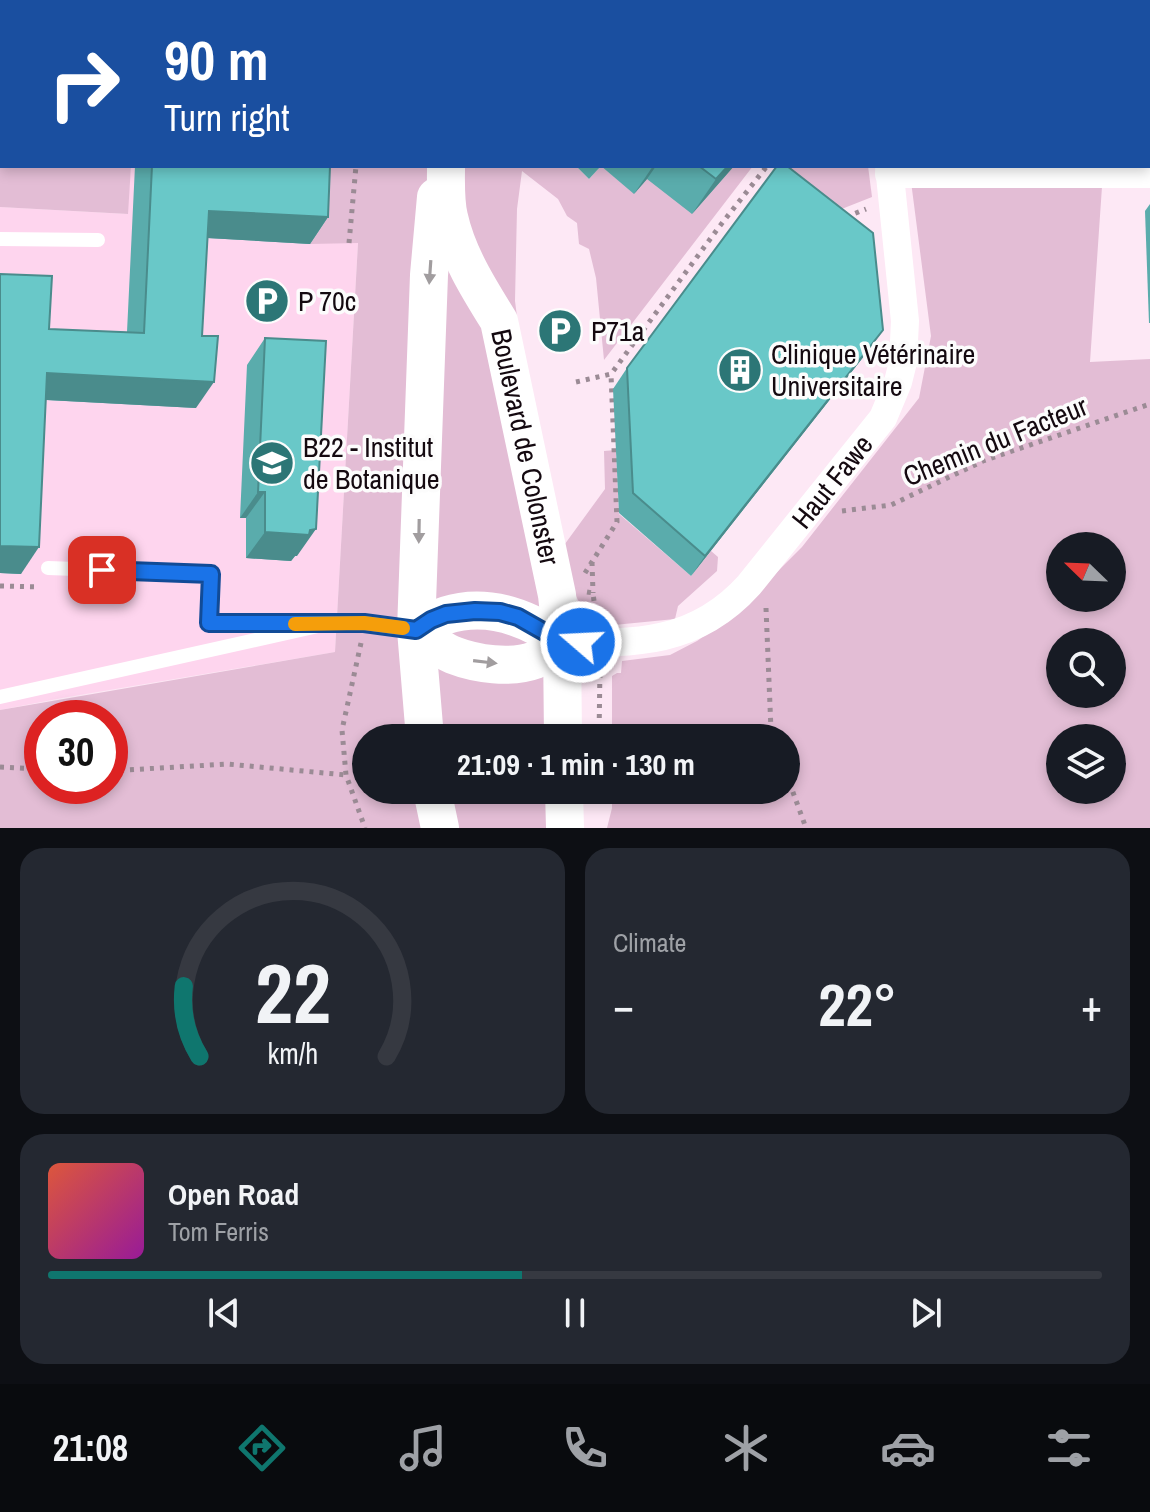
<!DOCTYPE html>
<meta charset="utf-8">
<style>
:root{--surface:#171b24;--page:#242831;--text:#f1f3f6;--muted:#9ea1a6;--line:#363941;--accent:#0f766e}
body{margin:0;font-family:"Archivo Narrow",sans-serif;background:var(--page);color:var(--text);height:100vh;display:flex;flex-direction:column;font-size:30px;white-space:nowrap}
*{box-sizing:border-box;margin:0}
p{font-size:26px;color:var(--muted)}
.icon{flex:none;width:44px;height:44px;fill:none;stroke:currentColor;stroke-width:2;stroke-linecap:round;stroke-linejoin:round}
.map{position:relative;height:828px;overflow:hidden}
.details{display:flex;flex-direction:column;gap:20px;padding:20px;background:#0d0f14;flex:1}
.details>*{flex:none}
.hud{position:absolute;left:0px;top:0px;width:1150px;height:168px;box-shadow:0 4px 12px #0003;background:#1a4fa0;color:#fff;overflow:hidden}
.needle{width:52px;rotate:293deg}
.tools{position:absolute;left:1046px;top:532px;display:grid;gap:16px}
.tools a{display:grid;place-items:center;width:80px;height:80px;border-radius:50%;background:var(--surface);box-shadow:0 4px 12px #0003;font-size:40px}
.speed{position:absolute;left:24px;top:700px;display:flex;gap:16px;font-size:40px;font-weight:700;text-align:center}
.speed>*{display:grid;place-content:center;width:104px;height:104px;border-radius:50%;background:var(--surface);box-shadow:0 4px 12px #0003;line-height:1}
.speed .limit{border:12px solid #d22;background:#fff;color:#111}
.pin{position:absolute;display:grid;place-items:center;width:68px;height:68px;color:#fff;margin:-34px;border-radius:16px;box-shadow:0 4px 12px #0006}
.me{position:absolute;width:88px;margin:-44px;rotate:289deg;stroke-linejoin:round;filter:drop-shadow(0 0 6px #0008)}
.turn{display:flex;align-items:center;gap:28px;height:168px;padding:0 32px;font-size:36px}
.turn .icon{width:104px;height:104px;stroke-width:2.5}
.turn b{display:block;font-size:56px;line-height:68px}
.big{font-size:60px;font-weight:700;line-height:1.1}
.details .card{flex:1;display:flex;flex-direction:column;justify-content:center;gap:12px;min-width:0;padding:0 28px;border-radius:24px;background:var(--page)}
.details .dial{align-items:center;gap:0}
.dial svg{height:208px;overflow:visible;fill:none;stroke:var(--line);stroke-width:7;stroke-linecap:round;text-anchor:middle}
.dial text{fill:var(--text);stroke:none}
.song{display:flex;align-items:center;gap:24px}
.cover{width:96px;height:96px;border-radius:12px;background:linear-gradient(135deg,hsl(10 70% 55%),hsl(300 70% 35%))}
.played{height:8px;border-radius:4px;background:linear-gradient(90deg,var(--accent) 45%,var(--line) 45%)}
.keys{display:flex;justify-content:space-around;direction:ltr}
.heat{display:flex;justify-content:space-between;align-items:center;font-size:44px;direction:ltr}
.details .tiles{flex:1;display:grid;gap:20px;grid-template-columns:1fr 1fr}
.card:last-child{grid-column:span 2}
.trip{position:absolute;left:352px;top:724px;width:448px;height:80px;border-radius:40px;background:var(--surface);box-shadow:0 4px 12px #0003;font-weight:700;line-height:80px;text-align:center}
.menu{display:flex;height:128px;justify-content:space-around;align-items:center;background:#090b0e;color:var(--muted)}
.menu .icon{width:56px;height:56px}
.menu .current{color:var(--accent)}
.menu b{font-size:36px;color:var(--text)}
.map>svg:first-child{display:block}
.built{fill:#fed5ee}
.green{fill:#e3bdd5;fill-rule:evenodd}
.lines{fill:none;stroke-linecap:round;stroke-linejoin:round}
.path{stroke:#9b8b95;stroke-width:5;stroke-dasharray:4 6;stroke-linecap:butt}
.lane{stroke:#fff;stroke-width:14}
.street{stroke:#fff;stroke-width:28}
.secondary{stroke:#fff;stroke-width:38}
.wall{fill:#5aacac}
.shaded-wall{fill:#4a8c8c}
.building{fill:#69c8c8;stroke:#4a8c8c;stroke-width:2}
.oneway{fill:#a19d9f}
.route-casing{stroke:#114b97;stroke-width:20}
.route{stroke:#1a73e8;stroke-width:14}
.slow{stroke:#f59e0b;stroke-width:14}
.labels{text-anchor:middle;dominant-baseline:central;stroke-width:7;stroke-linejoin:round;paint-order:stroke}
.poi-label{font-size:28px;fill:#140910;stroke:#fcfcfc;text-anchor:start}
.street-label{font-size:28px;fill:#140910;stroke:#fcfcfc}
</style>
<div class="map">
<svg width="1150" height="828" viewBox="0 0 1150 828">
<rect width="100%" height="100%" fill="#fde8f5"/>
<polygon class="built" points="131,166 316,166 358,242 335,652 62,698 0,710 0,207 127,214"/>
<g class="green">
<polygon points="0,0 659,0 658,2 2,2 2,166 131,166 128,214 0,207"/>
<path d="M1139,0H1150V184L1103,172L1090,362L1150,359V828H607L612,808V790H786V738H612V676L617,673H621L622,661L670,655L697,641L733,616L802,547L919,398L931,336L909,166H1148V2H1137ZM1060,546H1112V598H1060ZM1060,642H1112V694H1060ZM1060,738H1112V790H1060Z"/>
<path d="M316,166H576L589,179L601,166L634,193L655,170L753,166L604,360L596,278L589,249L579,244L577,223L567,216L558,199L522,171L517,209L515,301L546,541L563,738H366V790H564L565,828H0V710L335,652L358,243L310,244ZM42,718H110V786H42Z"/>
<polygon points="777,166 868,166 872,197 829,214 780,173"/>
<polygon points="616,450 619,514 691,576 711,551 718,557 717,571 678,606 675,619 604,626 583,610 571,586 562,548 605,489 604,451"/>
</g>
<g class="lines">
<g class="path">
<polyline points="385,0 396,2"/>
<polyline points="370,2 370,0"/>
<polyline points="846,217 866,209"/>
<polyline points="349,243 356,166"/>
<polyline points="576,382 611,374 719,227 767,166"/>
<polyline points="842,511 891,505 983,461 1150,404"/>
<polyline points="592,562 593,593"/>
<polyline points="585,573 617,522 611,374"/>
<polyline points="0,586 39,587"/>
<polyline points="587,592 593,593 596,617"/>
<polyline points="766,608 771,730 773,738"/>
<polyline points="361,643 342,730 346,775 365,828"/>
<polyline points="599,738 600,667"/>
<polyline points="0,767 42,769"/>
<polyline points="110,771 227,764 346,775"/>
<polyline points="786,773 806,828"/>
</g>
<g class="lane">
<polyline points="117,2 119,0"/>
<polyline points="1095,2 1096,0"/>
<polyline points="0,77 2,76"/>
<polyline points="0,239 98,240"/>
<polyline points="48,568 211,574 209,623 302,624"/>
<polyline points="0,697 327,624 364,623 415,630"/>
</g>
<g class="street">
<polyline points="875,2 876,0"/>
<polyline points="889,174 1150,174"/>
<path id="s1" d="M562,642C635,644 696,644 749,585L883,418L898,382L903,362L905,321L889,166"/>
</g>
<g class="secondary">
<polyline points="460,2 460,0"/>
<path id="s2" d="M446,166C446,183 445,201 449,217C457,254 479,289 499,321L557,595L562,642L563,738"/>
<path d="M416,630C427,639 439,649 453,655C476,664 511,669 535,660C545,656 554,648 562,642"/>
<path d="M416,630C465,597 516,609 562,642"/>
<polyline points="425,738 416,630 429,275 436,197"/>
<polyline points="432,790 440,828"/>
<polyline points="564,790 565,828"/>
</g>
</g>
<g class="wall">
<polygon points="916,0 1067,0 1066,2 918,2"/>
<polygon points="135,166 330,166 328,217 310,244 207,238 196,408 46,400 21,574 0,573 0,274 49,329 127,332"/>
<polygon points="576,166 601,166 589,179"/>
<polygon points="601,166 734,166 692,214 647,179 634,194"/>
<polygon points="1150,204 1150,323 1149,323 1145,211"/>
<polygon points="265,338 297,556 295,556 291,561 246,558 246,518 240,518 247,365"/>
<polygon points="868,351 691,576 619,513 613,389 627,368"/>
</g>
<g class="shaded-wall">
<polygon points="653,166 656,166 647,179 634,194"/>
<polygon points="728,166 734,166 692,214 716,179"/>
<polygon points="209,211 328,217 310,244 190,237"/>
<polygon points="883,330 868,351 691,576 705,556"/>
<polygon points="47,373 214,382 196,408 29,399"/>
<polygon points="258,492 265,492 246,518 240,518"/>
<polygon points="316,529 297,556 295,556 291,561 246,558 265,532"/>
<polygon points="0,546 39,547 21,574 0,573"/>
</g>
<g class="building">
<polygon points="656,0 873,0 872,2 654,2"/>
<polygon points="942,0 1066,0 1065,2 943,2"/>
<polygon points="152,166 330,166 328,217 209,211 202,336 218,336 214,382 47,373 39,547 0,546 0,274 52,276 49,329 144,333"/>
<polygon points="699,166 728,166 716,179"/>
<polygon points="777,166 787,166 873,233 883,330 705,556 633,493 627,368"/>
<polygon points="265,338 326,341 316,529 310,530 309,535 265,532 265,492 258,492"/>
</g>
<defs><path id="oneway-solid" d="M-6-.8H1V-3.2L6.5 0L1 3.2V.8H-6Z" transform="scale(2)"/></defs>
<g class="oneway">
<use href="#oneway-solid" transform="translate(430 272) rotate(94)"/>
<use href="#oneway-solid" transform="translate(419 531) rotate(91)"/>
<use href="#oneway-solid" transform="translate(485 662) rotate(7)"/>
</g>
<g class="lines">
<g class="route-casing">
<polyline id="route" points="102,570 211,574 209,623 364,623 416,630 431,620 446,614 475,611 500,612 518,617 562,642 581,642"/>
</g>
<use href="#route" class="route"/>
<polyline class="slow" points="295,624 364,623 403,628"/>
</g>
<defs>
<g id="parking-disc" transform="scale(2.3)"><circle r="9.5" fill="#2c7676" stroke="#fcfcfc"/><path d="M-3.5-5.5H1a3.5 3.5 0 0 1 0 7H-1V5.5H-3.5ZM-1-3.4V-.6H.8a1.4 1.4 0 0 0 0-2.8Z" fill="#fff"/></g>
<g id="building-disc" transform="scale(2.3)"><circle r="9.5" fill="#2c7676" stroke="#fcfcfc"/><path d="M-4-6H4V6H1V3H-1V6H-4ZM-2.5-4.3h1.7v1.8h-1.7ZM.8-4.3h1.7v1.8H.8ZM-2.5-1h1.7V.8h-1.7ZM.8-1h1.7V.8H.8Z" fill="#fff"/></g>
<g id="university-disc" transform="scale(2.3)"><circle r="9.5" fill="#2c7676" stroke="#fcfcfc"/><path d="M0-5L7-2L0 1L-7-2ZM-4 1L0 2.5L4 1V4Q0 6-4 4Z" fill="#fff"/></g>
</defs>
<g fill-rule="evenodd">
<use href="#parking-disc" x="267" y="301"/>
<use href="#parking-disc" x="560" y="331"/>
<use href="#building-disc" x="740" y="370"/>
<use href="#university-disc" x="272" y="463"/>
</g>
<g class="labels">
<g class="poi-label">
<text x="298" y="301">P 70c</text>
<text x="591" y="331">P71a</text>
<text x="771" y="354">Clinique Vétérinaire<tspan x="771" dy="32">Universitaire</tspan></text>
<text x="303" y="447">B22 - Institut<tspan x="303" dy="32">de Botanique</tspan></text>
</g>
<g class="street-label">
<text transform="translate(995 441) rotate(-22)">Chemin du Facteur</text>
<text stroke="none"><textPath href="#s2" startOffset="296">Boulevard de Colonster</textPath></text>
<text stroke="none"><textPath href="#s1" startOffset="336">Haut Fawe</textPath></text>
</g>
</g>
</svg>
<div class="tools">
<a><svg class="needle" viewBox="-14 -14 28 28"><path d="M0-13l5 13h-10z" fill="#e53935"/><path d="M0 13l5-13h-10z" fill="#9ea1a6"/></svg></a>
<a><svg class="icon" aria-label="search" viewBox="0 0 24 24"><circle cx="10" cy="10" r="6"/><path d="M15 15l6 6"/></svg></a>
<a><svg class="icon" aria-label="layers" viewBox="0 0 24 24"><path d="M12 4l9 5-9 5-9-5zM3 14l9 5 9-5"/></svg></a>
</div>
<div class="speed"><div class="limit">30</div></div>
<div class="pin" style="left:102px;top:570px;background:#d93025"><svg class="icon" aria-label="arrive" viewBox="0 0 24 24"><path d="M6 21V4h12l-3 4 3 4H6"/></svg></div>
<svg class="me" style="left:581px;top:642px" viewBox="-20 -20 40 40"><circle r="17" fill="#1a73e8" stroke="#fff" stroke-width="3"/><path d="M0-11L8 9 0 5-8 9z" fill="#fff"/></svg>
<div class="trip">21:09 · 1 min · 130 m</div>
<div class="hud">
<div class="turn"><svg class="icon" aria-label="right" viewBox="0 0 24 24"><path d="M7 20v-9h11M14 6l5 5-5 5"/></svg><div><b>90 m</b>Turn right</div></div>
</div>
</div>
<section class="details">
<div class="tiles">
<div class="card dial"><svg viewBox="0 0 100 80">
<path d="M14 69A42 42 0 1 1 86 69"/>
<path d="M14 69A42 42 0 0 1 8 42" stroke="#0f766e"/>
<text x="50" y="56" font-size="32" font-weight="700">22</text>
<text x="50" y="72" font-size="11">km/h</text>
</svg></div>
<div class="card"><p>Climate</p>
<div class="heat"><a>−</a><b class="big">22°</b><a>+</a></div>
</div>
<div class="card">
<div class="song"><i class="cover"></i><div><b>Open Road</b><p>Tom Ferris</p></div></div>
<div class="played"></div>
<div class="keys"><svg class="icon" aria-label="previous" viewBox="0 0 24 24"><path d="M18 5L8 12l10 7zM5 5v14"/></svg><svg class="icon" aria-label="pause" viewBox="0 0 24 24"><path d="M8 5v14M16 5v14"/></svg><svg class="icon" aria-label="next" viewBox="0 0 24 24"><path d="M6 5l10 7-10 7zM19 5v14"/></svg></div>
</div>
</div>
</section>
<nav class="menu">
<b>21:08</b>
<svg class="icon current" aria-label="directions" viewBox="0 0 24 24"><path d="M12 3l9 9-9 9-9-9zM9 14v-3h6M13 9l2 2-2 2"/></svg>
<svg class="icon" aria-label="music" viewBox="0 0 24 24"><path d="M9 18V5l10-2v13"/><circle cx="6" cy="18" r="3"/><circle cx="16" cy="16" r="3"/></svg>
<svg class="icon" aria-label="phone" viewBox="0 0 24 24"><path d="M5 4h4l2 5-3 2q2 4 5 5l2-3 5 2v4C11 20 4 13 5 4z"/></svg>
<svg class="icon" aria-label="climate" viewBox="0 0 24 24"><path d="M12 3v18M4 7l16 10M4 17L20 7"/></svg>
<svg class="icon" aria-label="car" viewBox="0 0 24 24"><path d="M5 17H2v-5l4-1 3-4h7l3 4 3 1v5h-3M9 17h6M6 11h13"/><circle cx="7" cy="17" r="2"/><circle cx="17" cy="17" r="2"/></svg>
<svg class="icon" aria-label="filters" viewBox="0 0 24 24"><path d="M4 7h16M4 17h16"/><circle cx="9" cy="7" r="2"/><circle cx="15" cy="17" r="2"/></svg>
</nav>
